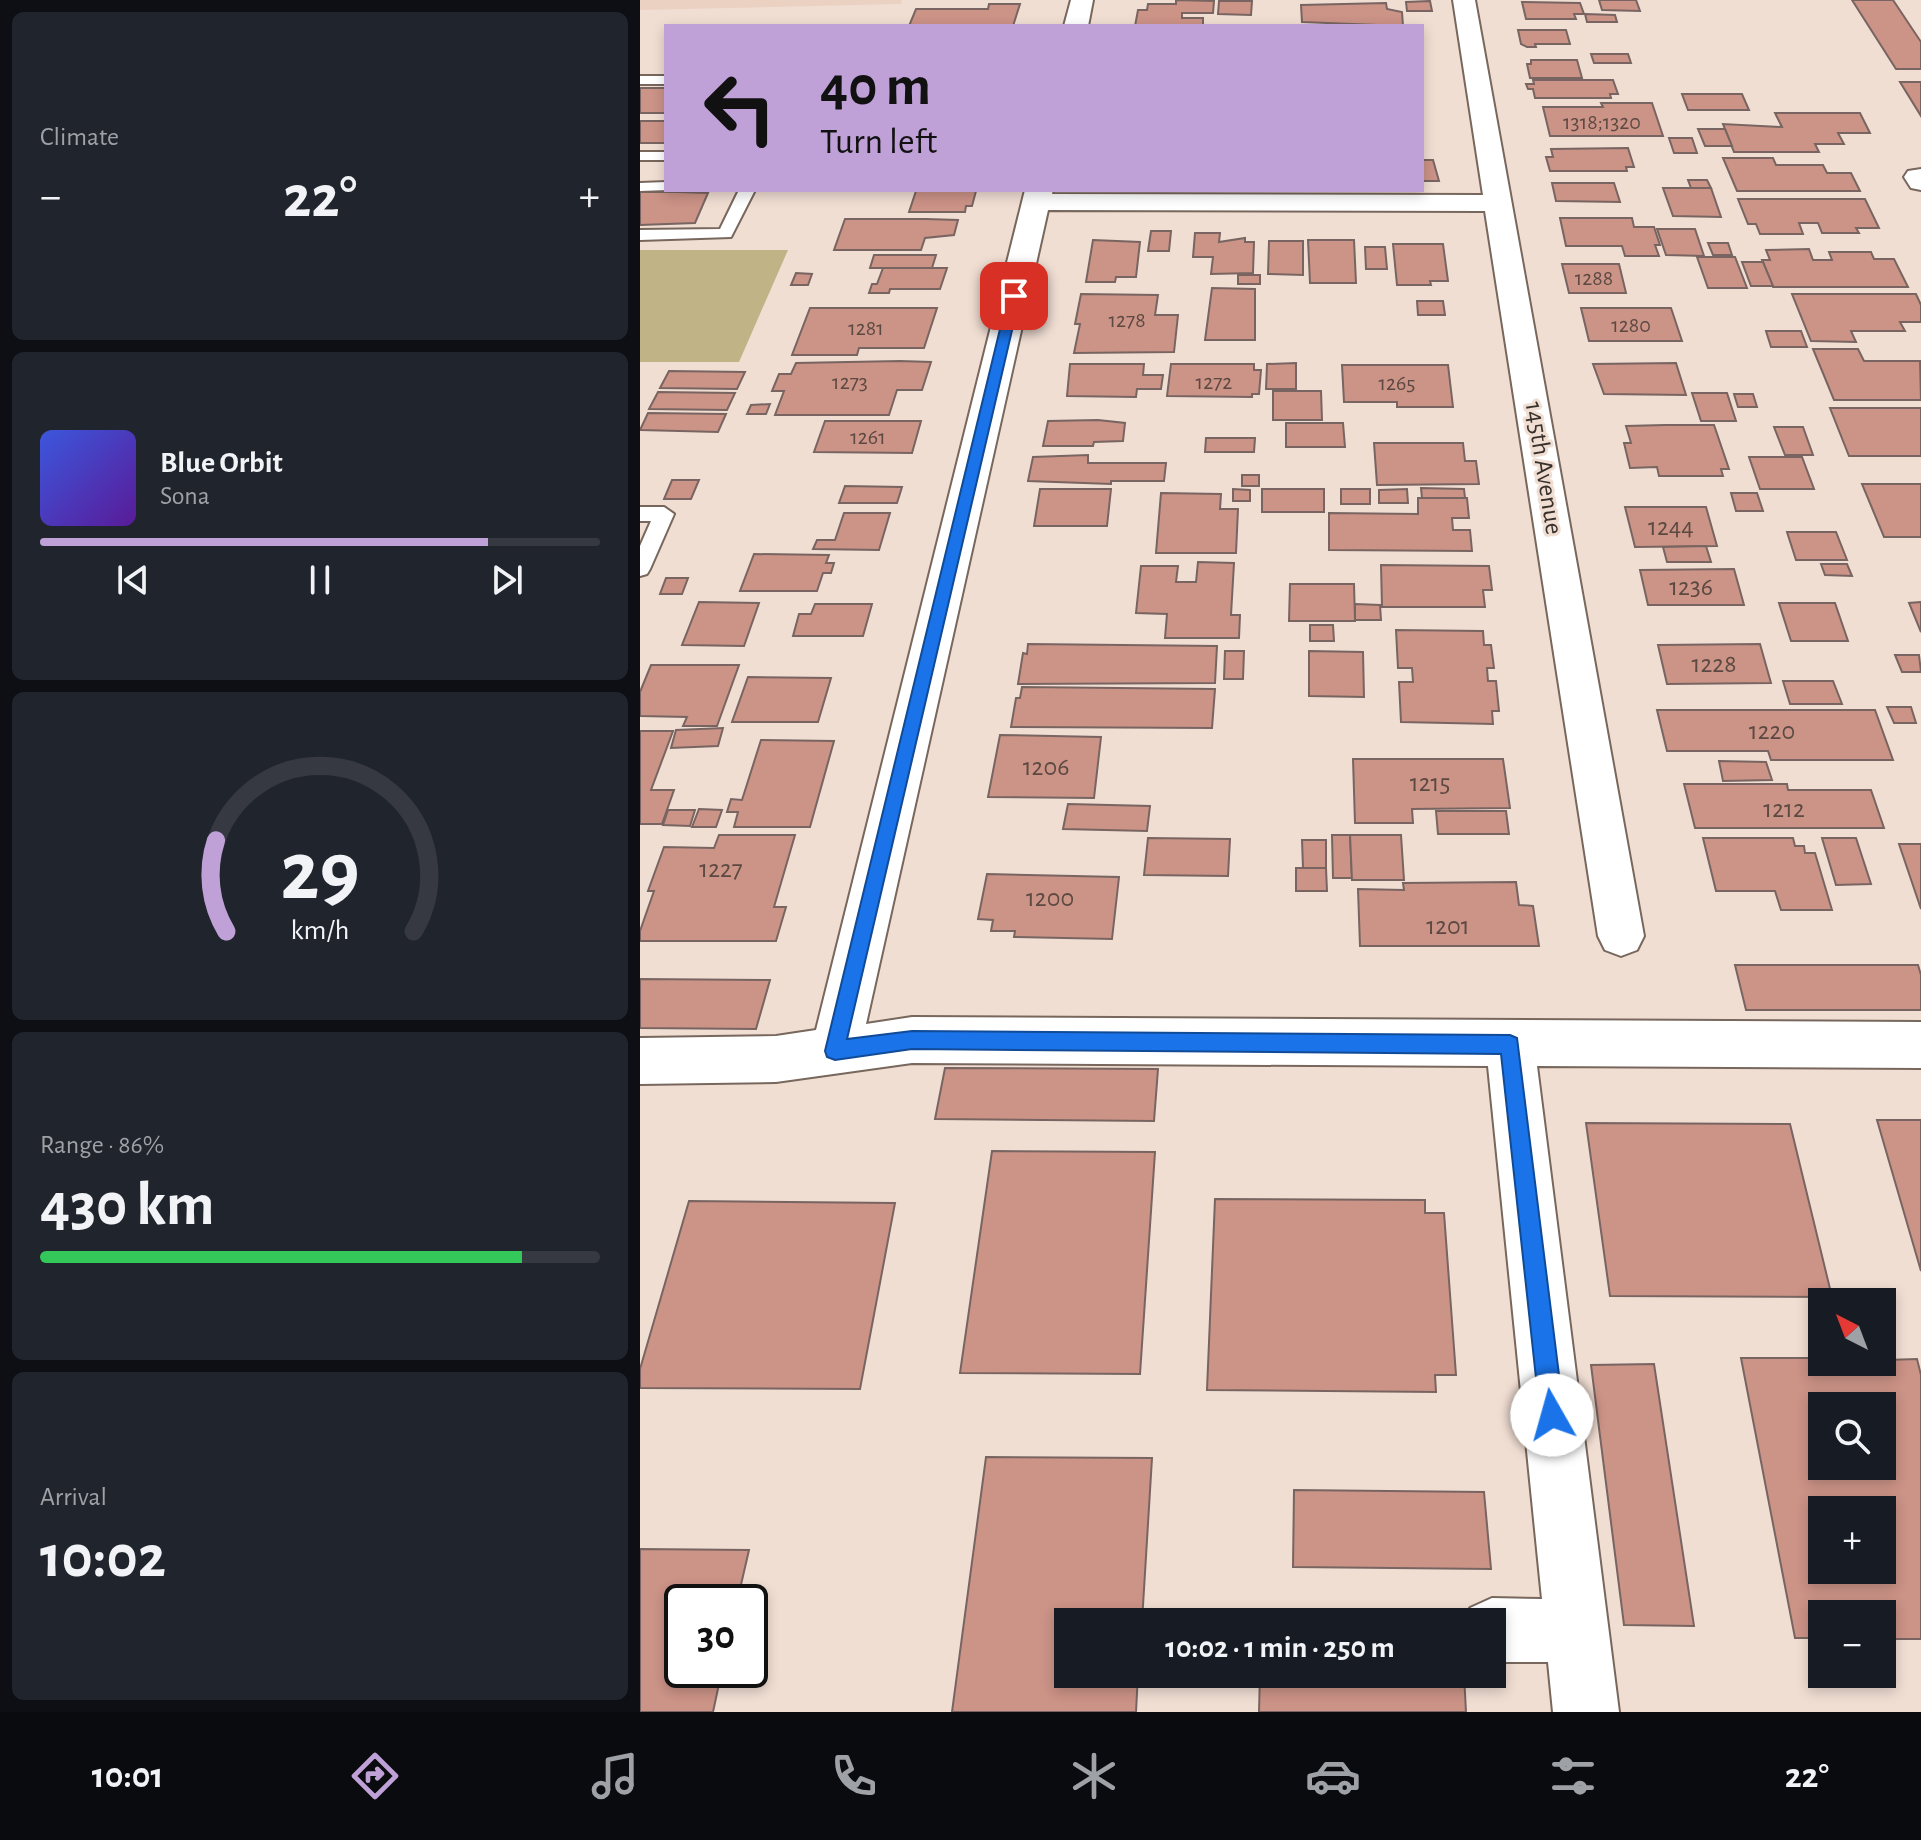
<!DOCTYPE html>
<meta charset="utf-8">
<style>
:root{--surface:#171b24;--page:#20242c;--text:#f1f3f6;--muted:#9ea1a6;--line:#363941;--accent:#bfa1d7}
body{margin:0;font-family:"Alegreya Sans",sans-serif;background:var(--page);color:var(--text);height:100vh;display:flex;flex-direction:column;font-size:30px;white-space:nowrap}
*{box-sizing:border-box;margin:0}
p{font-size:26px;color:var(--muted)}
.icon{flex:none;width:44px;height:44px;fill:none;stroke:currentColor;stroke-width:2;stroke-linecap:round;stroke-linejoin:round}
.map{position:relative;flex:1;overflow:hidden}
.sheet{display:flex;flex-direction:column;gap:12px;padding:12px;background:#0d0f14;width:640px}
.sheet>*{flex:none}
.top-card{position:absolute;left:24px;top:24px;width:760px;height:168px;border-radius:0px;box-shadow:0 4px 12px #0003;background:#bfa1d7;color:#111;overflow:hidden}
.needle{width:52px;rotate:318deg}
.buttons{position:absolute;left:1168px;top:1288px;display:grid;gap:16px}
.buttons a{display:grid;place-items:center;width:88px;height:88px;border-radius:0px;background:var(--surface);box-shadow:0 4px 12px #0003;font-size:40px}
.speed{position:absolute;left:24px;top:1584px;display:flex;gap:16px;font-size:40px;font-weight:700;text-align:center}
.speed>*{display:grid;place-content:center;width:104px;height:104px;border-radius:50%;background:var(--surface);box-shadow:0 4px 12px #0003;line-height:1}
.speed .limit{border:4px solid #111;border-radius:12px;background:#fff;color:#111}
.pin{position:absolute;display:grid;place-items:center;width:68px;height:68px;color:#fff;margin:-34px;border-radius:16px;box-shadow:0 4px 12px #0006}
.me{position:absolute;width:88px;margin:-44px;rotate:353deg;stroke-linejoin:round;filter:drop-shadow(0 0 6px #0008)}
.turn{display:flex;align-items:center;gap:28px;height:168px;padding:0 24px;font-size:36px}
.turn .icon{width:104px;height:104px;stroke-width:2.5}
.turn b{display:block;font-size:56px;line-height:68px}
.big{font-size:60px;font-weight:600;line-height:1.1}
.sheet .card{flex:1;display:flex;flex-direction:column;justify-content:center;gap:12px;min-width:0;padding:0 28px;border-radius:12px;background:var(--page)}
.sheet .dial{align-items:center;gap:0}
.dial svg{height:208px;overflow:visible;fill:none;stroke:var(--line);stroke-width:7;stroke-linecap:round;text-anchor:middle}
.dial text{fill:var(--text);stroke:none}
.song{display:flex;align-items:center;gap:24px}
.cover{width:96px;height:96px;border-radius:12px;background:linear-gradient(135deg,hsl(230 70% 55%),hsl(270 70% 35%))}
.played{height:8px;border-radius:4px;background:linear-gradient(90deg,var(--accent) 80%,var(--line) 80%)}
.keys{display:flex;justify-content:space-around;direction:ltr}
.heat{display:flex;justify-content:space-between;align-items:center;font-size:44px;direction:ltr}
.charge{height:12px;border-radius:6px;background:linear-gradient(90deg,#34c759 86%,var(--line) 0)}
.trip{position:absolute;left:414px;top:1608px;width:452px;height:80px;border-radius:0px;background:var(--surface);box-shadow:0 4px 12px #0003;font-weight:600;line-height:80px;text-align:center}
.menu{display:flex;height:128px;justify-content:space-around;align-items:center;background:#090b0e;color:var(--muted)}
.menu .icon{width:56px;height:56px}
.menu .current{color:var(--accent)}
.menu b{font-size:36px;color:var(--text)}
main{display:flex;flex:1;min-height:0}
.map>svg:first-child{display:block}
.built{fill:#ead1c2}
.green{fill:#c0b487}
.building{fill:#cc9387;stroke:#786561;stroke-width:2;fill-rule:evenodd}
.lines{fill:none;stroke-linecap:round;stroke-linejoin:round}
.service-casing{stroke:#77675d;stroke-width:4}
.minor-casing{stroke:#77675d;stroke-width:4}
.service{fill:#fff;fill-rule:evenodd}
.minor{fill:#fff;fill-rule:evenodd}
.route{fill:#1a73e8;stroke:#114b97;stroke-width:2}
.labels{text-anchor:middle;dominant-baseline:central;stroke-width:6;stroke-linejoin:round;paint-order:stroke}
.far-number-label{font-size:22px;fill:#5c4942}
.far-street-label{font-size:26px;fill:#37302b;stroke:#f1ded3}
.number-label{font-size:26px;fill:#5c4942}
</style>
<main>
<section class="sheet">
<div class="card"><p>Climate</p>
<div class="heat"><a>−</a><b class="big">22°</b><a>+</a></div>
</div>
<div class="card">
<div class="song"><i class="cover"></i><div><b>Blue Orbit</b><p>Sona</p></div></div>
<div class="played"></div>
<div class="keys"><svg class="icon" aria-label="previous" viewBox="0 0 24 24"><path d="M18 5L8 12l10 7zM5 5v14"/></svg><svg class="icon" aria-label="pause" viewBox="0 0 24 24"><path d="M8 5v14M16 5v14"/></svg><svg class="icon" aria-label="next" viewBox="0 0 24 24"><path d="M6 5l10 7-10 7zM19 5v14"/></svg></div>
</div>
<div class="card dial"><svg viewBox="0 0 100 80">
<path d="M14 69A42 42 0 1 1 86 69"/>
<path d="M14 69A42 42 0 0 1 10 34" stroke="#bfa1d7"/>
<text x="50" y="56" font-size="32" font-weight="700">29</text>
<text x="50" y="72" font-size="11">km/h</text>
</svg></div>
<div class="card"><p>Range · 86%</p><b class="big">430 km</b><div class="charge"></div></div>
<div class="card"><p>Arrival</p><b class="big">10:02</b></div>
</section>
<div class="map">
<svg width="1281" height="1712" viewBox="0 0 1281 1712">
<rect width="100%" height="100%" fill="#f1ded3"/>
<polygon class="built" points="0,0 262,0 261,4 0,10"/>
<polygon class="green" points="0,250 148,250 99,362 0,362"/>
<g class="building">
<polygon points="536,0 574,1 573,13 542,13 542,18 563,18 563,26 495,26 498,10 507,10 508,4 536,4"/>
<polygon points="959,0 996,0 1000,11 962,10"/>
<polygon points="1212,0 1253,0 1281,42 1281,69 1256,69"/>
<polygon points="579,1 612,1 611,15 578,14"/>
<polygon points="790,1 792,11 767,11 766,2"/>
<polygon points="882,2 940,3 944,14 934,14 936,19 886,19"/>
<polygon points="746,3 747,9 762,12 763,26 662,22 661,5"/>
<polygon points="349,4 380,4 373,26 269,26 276,9 348,9"/>
<polygon points="945,14 975,15 977,22 947,22"/>
<polygon points="878,30 926,30 930,44 895,44 896,47 887,47 881,44"/>
<polygon points="951,54 988,54 991,63 954,63"/>
<polygon points="891,60 937,60 942,78 890,78 887,64 891,64"/>
<polygon points="893,80 973,80 978,94 970,94 971,98 895,98 893,89 888,89 886,84 894,84"/>
<polygon points="1260,82 1281,82 1281,116"/>
<rect x="0" y="88" width="26" height="25"/>
<polygon points="1042,94 1102,94 1109,110 1048,110"/>
<polygon points="961,103 1012,103 1023,136 910,136 903,107 963,107"/>
<polygon points="1135,113 1220,113 1230,133 1198,133 1204,144 1175,144 1179,152 1094,152 1083,124 1142,127"/>
<rect x="0" y="121" width="26" height="22"/>
<polygon points="1058,129 1085,129 1092,146 1065,146"/>
<polygon points="1029,138 1052,138 1057,153 1034,153"/>
<polygon points="988,148 994,167 986,167 987,171 910,171 906,157 913,157 911,149"/>
<polygon points="1083,158 1133,158 1136,165 1183,165 1187,173 1211,173 1220,191 1097,191"/>
<polygon points="782,160 793,160 799,181 782,181"/>
<polygon points="1048,180 1067,180 1071,188 1051,188"/>
<polygon points="912,183 974,183 980,202 916,201"/>
<polygon points="1023,188 1071,188 1081,217 1033,216"/>
<polygon points="276,191 336,191 332,206 326,206 325,212 269,212"/>
<polygon points="0,192 38,192 68,193 55,223 0,225"/>
<polygon points="1098,199 1225,199 1239,228 1216,228 1219,233 1182,233 1178,223 1159,223 1163,234 1120,234 1116,224 1108,224"/>
<polygon points="920,218 992,218 994,227 1014,227 1020,245 1015,245 1019,256 985,256 982,246 926,246"/>
<polygon points="205,219 286,219 318,220 314,235 285,238 281,250 194,250"/>
<polygon points="1017,229 1055,229 1064,256 1026,255"/>
<polygon points="511,231 531,231 529,251 508,251"/>
<polygon points="555,233 580,233 579,242 605,238 605,242 614,242 613,273 571,274 573,257 553,257"/>
<polygon points="453,240 500,242 496,277 476,277 475,282 446,282"/>
<polygon points="668,240 714,240 716,283 670,283"/>
<polygon points="629,241 663,241 663,275 628,274"/>
<polygon points="1068,243 1088,243 1092,255 1073,255"/>
<polygon points="753,244 803,244 808,281 790,281 791,285 757,285"/>
<polygon points="725,247 745,247 747,269 726,269"/>
<polygon points="1169,249 1173,260 1192,260 1189,252 1231,252 1234,259 1254,259 1268,287 1133,287 1122,260 1130,260 1126,250"/>
<polygon points="234,255 296,255 292,268 230,268"/>
<polygon points="1057,257 1095,257 1107,288 1068,288"/>
<polygon points="1102,262 1123,262 1133,286 1111,286"/>
<polygon points="922,264 979,264 986,293 929,293"/>
<polygon points="243,268 307,268 300,289 250,289 249,293 229,293 232,284 237,284"/>
<polygon points="156,273 172,274 168,285 151,285"/>
<rect x="598" y="275" width="22" height="9"/>
<polygon points="572,288 615,289 615,340 565,340"/>
<polygon points="441,294 518,295 515,315 538,315 534,352 434,353 440,324 435,324"/>
<polygon points="1152,294 1276,294 1281,305 1281,322 1260,322 1265,331 1211,331 1216,342 1171,341"/>
<polygon points="777,301 803,301 805,315 778,315"/>
<polygon points="170,308 297,308 284,348 219,348 217,355 152,355"/>
<polygon points="941,308 1031,308 1042,341 949,341"/>
<polygon points="1126,331 1161,331 1167,347 1131,347"/>
<polygon points="1173,349 1218,349 1224,361 1280,361 1281,400 1194,400"/>
<polygon points="260,361 291,362 282,390 257,390 249,415 135,415 144,391 132,391 139,374 151,374 156,363"/>
<polygon points="656,363 656,389 626,389 627,364"/>
<polygon points="1036,363 1046,395 964,394 953,364"/>
<polygon points="430,364 504,364 503,375 523,375 521,389 497,389 496,397 427,396"/>
<polygon points="531,364 614,364 614,370 621,370 619,394 612,394 612,397 527,396"/>
<polygon points="702,365 808,365 813,407 757,407 757,402 704,402"/>
<polygon points="29,371 105,372 97,389 20,388"/>
<polygon points="633,391 681,391 682,420 633,420"/>
<polygon points="18,392 95,393 87,410 9,409"/>
<polygon points="1052,393 1087,393 1096,421 1061,421"/>
<polygon points="1094,394 1113,394 1117,407 1098,407"/>
<polygon points="130,404 126,414 107,414 111,405"/>
<polygon points="1190,408 1281,408 1281,456 1209,456"/>
<polygon points="8,413 86,414 78,432 0,430"/>
<polygon points="458,420 485,423 483,441 454,442 453,446 403,446 408,421"/>
<polygon points="185,421 281,421 272,453 174,452"/>
<polygon points="646,423 703,423 705,447 646,447"/>
<polygon points="1025,425 1074,425 1089,469 1081,469 1083,476 1019,476 1017,467 990,468 984,443 991,443 986,426"/>
<polygon points="1134,427 1163,427 1173,455 1145,455"/>
<polygon points="566,438 615,438 614,452 565,452"/>
<polygon points="734,443 823,443 825,461 836,461 839,484 737,485"/>
<polygon points="448,455 448,463 526,463 524,481 471,481 471,484 388,481 393,457"/>
<polygon points="1109,457 1162,457 1174,489 1120,489"/>
<rect x="602" y="475" width="17" height="11"/>
<polygon points="32,480 59,480 51,499 24,499"/>
<polygon points="1222,484 1281,484 1281,537 1244,537"/>
<polygon points="205,486 262,487 257,503 199,503"/>
<polygon points="781,488 824,489 825,498 782,498"/>
<polygon points="400,489 471,489 467,526 394,526"/>
<polygon points="593,489 610,490 610,501 593,501"/>
<rect x="622" y="489" width="62" height="23"/>
<rect x="701" y="489" width="29" height="15"/>
<polygon points="767,489 768,503 739,503 739,490"/>
<polygon points="521,493 581,494 580,509 598,509 596,553 516,553"/>
<polygon points="1091,493 1117,493 1123,511 1096,511"/>
<polygon points="778,498 827,498 829,518 812,518 813,530 830,530 832,551 689,550 689,513 778,514"/>
<polygon points="985,507 1066,507 1077,546 995,547"/>
<polygon points="204,513 250,513 239,550 173,549 177,540 195,540"/>
<polygon points="1147,532 1196,532 1207,560 1156,560"/>
<polygon points="1066,546 1071,562 1027,562 1023,547"/>
<polygon points="114,554 189,555 186,563 194,563 191,573 183,573 177,591 100,591"/>
<polygon points="558,562 594,563 591,615 600,615 599,638 525,638 527,614 496,613 501,566 538,566 536,582 556,582"/>
<polygon points="1181,564 1207,564 1212,576 1185,575"/>
<polygon points="741,565 849,566 852,590 843,590 845,607 742,607"/>
<polygon points="1094,569 1104,605 1008,605 1000,570"/>
<polygon points="26,578 48,578 42,594 20,594"/>
<polygon points="650,584 714,584 715,621 649,621"/>
<polygon points="59,602 119,603 104,646 42,645"/>
<polygon points="1281,602 1281,632 1269,603"/>
<polygon points="1139,603 1195,603 1208,641 1151,641"/>
<polygon points="175,604 232,604 223,636 153,636 159,614 171,614"/>
<polygon points="715,604 740,605 741,620 715,620"/>
<polygon points="670,625 693,625 694,641 670,641"/>
<polygon points="756,630 843,631 844,645 851,645 854,668 847,668 848,681 856,681 859,711 852,711 853,724 761,722 759,682 773,682 772,668 758,668"/>
<polygon points="388,644 577,646 575,683 378,684 383,653 387,654"/>
<polygon points="1120,644 1131,683 1027,684 1018,645"/>
<polygon points="585,651 604,651 603,679 584,679"/>
<polygon points="669,651 723,652 724,697 669,696"/>
<polygon points="1255,655 1279,655 1281,672 1262,672"/>
<polygon points="11,665 99,665 77,726 43,726 47,717 0,716 0,692"/>
<polygon points="108,677 191,678 178,722 92,722"/>
<polygon points="1143,681 1193,681 1202,704 1150,704"/>
<polygon points="382,687 575,689 572,728 371,727 376,698 380,698"/>
<polygon points="1247,707 1271,707 1276,723 1254,723"/>
<polygon points="1017,710 1235,710 1253,760 1131,760 1128,751 1027,751"/>
<polygon points="83,728 78,746 31,748 36,730"/>
<polygon points="0,731 33,731 11,790 34,790 22,824 0,824"/>
<polygon points="360,735 461,737 454,798 348,797"/>
<polygon points="121,740 194,741 170,827 94,827 98,812 87,812 91,799 102,800"/>
<polygon points="713,759 863,759 870,808 772,809 773,823 715,823"/>
<polygon points="1079,761 1126,762 1132,780 1083,781"/>
<polygon points="1044,784 1147,784 1148,790 1231,790 1244,828 1055,828"/>
<polygon points="428,804 510,806 507,831 423,829"/>
<polygon points="59,809 82,810 76,827 52,827"/>
<polygon points="28,810 55,810 50,826 23,825"/>
<polygon points="796,811 866,811 869,834 798,834"/>
<polygon points="79,835 155,835 134,907 146,907 136,941 0,941 0,931 14,891 8,891 24,847 74,848"/>
<polygon points="692,835 710,835 712,878 693,878"/>
<polygon points="710,835 761,835 764,880 712,880"/>
<polygon points="508,838 590,839 588,876 504,875"/>
<polygon points="1063,838 1153,838 1155,846 1164,846 1165,853 1175,853 1192,910 1141,910 1135,891 1076,891"/>
<polygon points="1182,838 1216,838 1231,884 1196,885"/>
<polygon points="662,840 686,840 686,868 663,868"/>
<polygon points="1259,844 1281,844 1281,909"/>
<polygon points="656,868 686,868 687,891 656,891"/>
<polygon points="347,874 479,877 472,939 374,937 375,931 351,931 353,920 338,919"/>
<polygon points="876,882 879,905 893,906 899,946 720,946 718,889 764,890 763,883"/>
<polygon points="1095,965 1278,965 1281,975 1281,1010 1106,1010"/>
<polygon points="0,979 130,980 116,1029 0,1028"/>
<polygon points="305,1068 518,1069 514,1121 295,1119"/>
<polygon points="1237,1120 1281,1120 1281,1271"/>
<polygon points="946,1123 1150,1124 1192,1297 970,1296"/>
<polygon points="352,1151 515,1152 500,1374 320,1373"/>
<polygon points="575,1199 785,1200 785,1213 804,1213 816,1375 795,1375 796,1392 567,1390"/>
<polygon points="49,1201 255,1203 220,1389 0,1388 0,1369"/>
<path d="M1101,1358H1182V1362L1277,1359L1281,1375V1639H1242V1614H1182V1638H1155ZM1182,1406H1242V1466H1182ZM1182,1510H1242V1570H1182Z"/>
<polygon points="1014,1364 1054,1626 984,1625 951,1365"/>
<polygon points="346,1457 512,1458 502,1622 428,1622 428,1674 498,1674 496,1712 312,1712"/>
<polygon points="654,1490 844,1492 851,1569 653,1567"/>
<polygon points="0,1549 109,1550 97,1602 42,1602 42,1670 82,1670 73,1712 0,1712"/>
<polygon points="620,1674 824,1674 826,1712 619,1712"/>
</g>
<g class="lines">
<g class="service-casing">
<g id="service">
<rect x="0" y="76" width="26" height="8"/>
<rect x="0" y="152" width="26" height="8"/>
<polygon points="26,182 28,190 0,191 0,183"/>
<polygon points="99,190 115,190 91,237 0,240 0,230 80,229"/>
<polygon points="0,507 24,507 34,514 10,569 7,574 0,576 0,546 11,521 0,521"/>
</g>
</g>
<g class="minor-casing">
<g id="minor">
<polygon points="431,0 453,0 448,26 424,26"/>
<polygon points="813,0 835,0 1004,936 997,950 981,956 965,950 958,936 845,211 408,210 226,1024 272,1017 1281,1022 1281,1068 897,1066 979,1712 913,1712 908,1662 852,1662 852,1622 824,1622 830,1608 852,1598 902,1599 848,1066 272,1063 136,1082 0,1084 0,1038 136,1036 176,1030 385,190 413,190 412,194 843,195"/>
<polygon points="1281,169 1281,190 1271,188 1264,177 1268,171"/>
</g>
</g>
<use href="#service" class="service"/>
<use href="#minor" class="minor"/>
</g>
<polygon class="route" points="374,292 380,296 207,1039 272,1031 870,1035 877,1038 924,1415 920,1423 912,1427 903,1423 900,1415 861,1054 272,1049 195,1060 187,1057 185,1051 368,296"/>
<g class="labels">
<g class="far-number-label">
<text x="962" y="122">1318;1320</text>
<text x="954" y="278">1288</text>
<text x="487" y="320">1278</text>
<text x="991" y="325">1280</text>
<text x="226" y="328">1281</text>
<text x="210" y="382">1273</text>
<text x="574" y="382">1272</text>
<text x="757" y="383">1265</text>
<text x="228" y="437">1261</text>
</g>
<g class="far-street-label">
<text transform="translate(904 468) rotate(81)">145th Avenue</text>
</g>
<g class="number-label">
<text x="1031" y="527">1244</text>
<text x="1051" y="587">1236</text>
<text x="1074" y="664">1228</text>
<text x="1132" y="731">1220</text>
<text x="406" y="767">1206</text>
<text x="790" y="783">1215</text>
<text x="1144" y="809">1212</text>
<text x="81" y="869">1227</text>
<text x="410" y="898">1200</text>
<text x="808" y="926">1201</text>
</g>
</g>
</svg>
<div class="buttons">
<a><svg class="needle" viewBox="-14 -14 28 28"><path d="M0-13l5 13h-10z" fill="#e53935"/><path d="M0 13l5-13h-10z" fill="#9ea1a6"/></svg></a>
<a><svg class="icon" aria-label="search" viewBox="0 0 24 24"><circle cx="10" cy="10" r="6"/><path d="M15 15l6 6"/></svg></a>
<a>+</a>
<a>−</a>
</div>
<div class="speed"><div class="limit">30</div></div>
<div class="pin" style="left:374px;top:296px;background:#d93025"><svg class="icon" aria-label="arrive" viewBox="0 0 24 24"><path d="M6 21V4h12l-3 4 3 4H6"/></svg></div>
<svg class="me" style="left:912px;top:1415px" viewBox="-20 -20 40 40"><circle r="19" fill="#fff"/><path d="M0-13L10 11 0 6-10 11z" fill="#1a73e8"/></svg>
<div class="trip">10:02 · 1 min · 250 m</div>
<div class="top-card">
<div class="turn"><svg class="icon" aria-label="left" viewBox="0 0 24 24"><path d="M17 20v-9H6M10 6l-5 5 5 5"/></svg><div><b>40 m</b>Turn left</div></div>
</div>
</div>
</main>
<nav class="menu">
<b>10:01</b>
<svg class="icon current" aria-label="directions" viewBox="0 0 24 24"><path d="M12 3l9 9-9 9-9-9zM9 14v-3h6M13 9l2 2-2 2"/></svg>
<svg class="icon" aria-label="music" viewBox="0 0 24 24"><path d="M9 18V5l10-2v13"/><circle cx="6" cy="18" r="3"/><circle cx="16" cy="16" r="3"/></svg>
<svg class="icon" aria-label="phone" viewBox="0 0 24 24"><path d="M5 4h4l2 5-3 2q2 4 5 5l2-3 5 2v4C11 20 4 13 5 4z"/></svg>
<svg class="icon" aria-label="climate" viewBox="0 0 24 24"><path d="M12 3v18M4 7l16 10M4 17L20 7"/></svg>
<svg class="icon" aria-label="car" viewBox="0 0 24 24"><path d="M5 17H2v-5l4-1 3-4h7l3 4 3 1v5h-3M9 17h6M6 11h13"/><circle cx="7" cy="17" r="2"/><circle cx="17" cy="17" r="2"/></svg>
<svg class="icon" aria-label="filters" viewBox="0 0 24 24"><path d="M4 7h16M4 17h16"/><circle cx="9" cy="7" r="2"/><circle cx="15" cy="17" r="2"/></svg>
<b>22°</b>
</nav>
